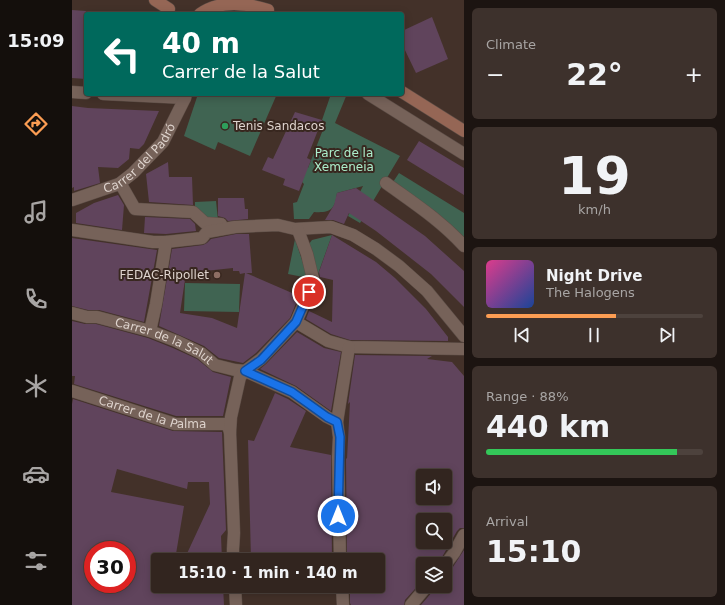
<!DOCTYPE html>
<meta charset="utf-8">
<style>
:root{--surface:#32251f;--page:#3d312c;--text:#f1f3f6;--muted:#a8a5a4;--line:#4d423d;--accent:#fc9d53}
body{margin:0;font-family:"DejaVu Sans",sans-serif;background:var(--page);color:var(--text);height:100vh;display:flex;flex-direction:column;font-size:15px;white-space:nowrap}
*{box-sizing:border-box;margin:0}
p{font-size:13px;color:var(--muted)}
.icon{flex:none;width:22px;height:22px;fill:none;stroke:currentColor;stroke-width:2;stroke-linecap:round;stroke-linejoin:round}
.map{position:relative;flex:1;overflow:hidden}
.side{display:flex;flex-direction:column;gap:8px;padding:8px;background:#1c1411;width:261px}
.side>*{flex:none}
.top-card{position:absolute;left:12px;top:12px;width:320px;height:84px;border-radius:4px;box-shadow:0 2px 10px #0003,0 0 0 1px var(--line);background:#00695c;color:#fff;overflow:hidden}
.tools{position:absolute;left:344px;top:469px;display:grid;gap:8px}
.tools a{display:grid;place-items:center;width:36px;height:36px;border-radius:4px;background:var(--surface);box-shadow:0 2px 10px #0003,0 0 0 1px var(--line);font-size:20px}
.speed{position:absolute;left:12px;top:541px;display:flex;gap:8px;font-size:20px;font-weight:700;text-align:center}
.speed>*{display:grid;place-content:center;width:52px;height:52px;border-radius:50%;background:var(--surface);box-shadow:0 2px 10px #0003,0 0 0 1px var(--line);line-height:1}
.speed .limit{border:6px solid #d22;background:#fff;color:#111}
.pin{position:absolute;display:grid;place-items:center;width:34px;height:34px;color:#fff;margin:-17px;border:2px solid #fff;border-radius:50%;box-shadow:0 1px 4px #0007}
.me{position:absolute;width:44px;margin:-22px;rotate:0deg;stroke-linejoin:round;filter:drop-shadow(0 0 3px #0008)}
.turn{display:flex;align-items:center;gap:14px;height:84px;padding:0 12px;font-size:18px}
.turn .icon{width:52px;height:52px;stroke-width:2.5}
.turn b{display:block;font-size:28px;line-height:34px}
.big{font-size:30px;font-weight:800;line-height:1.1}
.side .card{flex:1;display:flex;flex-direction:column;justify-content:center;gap:6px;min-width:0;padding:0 14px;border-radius:6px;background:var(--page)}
.side .dial{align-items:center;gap:0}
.dial b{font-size:52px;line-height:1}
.song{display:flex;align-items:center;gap:12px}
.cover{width:48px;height:48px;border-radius:6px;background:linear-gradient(135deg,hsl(330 70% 55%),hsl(220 70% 35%))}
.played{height:4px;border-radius:2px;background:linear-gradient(90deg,var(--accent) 60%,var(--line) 60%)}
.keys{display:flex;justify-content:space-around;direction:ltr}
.heat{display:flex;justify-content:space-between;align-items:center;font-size:22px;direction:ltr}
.charge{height:6px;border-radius:3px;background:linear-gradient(90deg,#34c759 88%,var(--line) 0)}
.trip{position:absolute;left:79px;top:553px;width:234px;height:40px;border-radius:4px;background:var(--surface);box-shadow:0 2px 10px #0003,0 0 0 1px var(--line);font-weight:800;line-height:40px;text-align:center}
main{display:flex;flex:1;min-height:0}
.tabs{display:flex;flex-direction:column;width:72px;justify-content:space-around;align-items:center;background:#140f0c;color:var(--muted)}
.tabs .icon{width:28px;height:28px}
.tabs .current{color:var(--accent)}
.tabs b{font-size:18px;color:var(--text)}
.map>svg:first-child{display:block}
.green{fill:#406452}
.building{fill:#60445c;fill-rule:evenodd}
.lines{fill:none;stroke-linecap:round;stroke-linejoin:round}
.street-casing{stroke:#5c4d46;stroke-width:13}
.secondary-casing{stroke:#5c4d46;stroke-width:13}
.street{stroke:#766259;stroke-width:12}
.secondary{stroke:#956655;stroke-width:12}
.route-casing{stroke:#114b97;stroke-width:10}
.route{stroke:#1a73e8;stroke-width:7}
.leisure-dot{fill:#2e9e5b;stroke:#38271f;stroke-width:1.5}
.education-dot{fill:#8d6e63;stroke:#38271f;stroke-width:1.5}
.labels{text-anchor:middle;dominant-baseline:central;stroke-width:4;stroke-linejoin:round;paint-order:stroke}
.poi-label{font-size:12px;fill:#ded3cd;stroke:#38271f;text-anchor:start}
.park-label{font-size:12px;fill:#acefcc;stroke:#38271f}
.street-label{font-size:12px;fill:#ded3cd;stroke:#38271f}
</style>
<main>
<nav class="tabs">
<b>15:09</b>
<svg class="icon current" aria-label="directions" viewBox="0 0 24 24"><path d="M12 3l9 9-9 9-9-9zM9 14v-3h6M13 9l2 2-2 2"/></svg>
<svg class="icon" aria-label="music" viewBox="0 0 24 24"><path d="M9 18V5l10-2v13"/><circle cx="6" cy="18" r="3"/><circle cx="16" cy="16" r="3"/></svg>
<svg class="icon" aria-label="phone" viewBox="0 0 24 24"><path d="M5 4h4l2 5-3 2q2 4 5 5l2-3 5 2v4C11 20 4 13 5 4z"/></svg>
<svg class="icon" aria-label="climate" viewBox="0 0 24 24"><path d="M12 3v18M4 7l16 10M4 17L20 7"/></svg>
<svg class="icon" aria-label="car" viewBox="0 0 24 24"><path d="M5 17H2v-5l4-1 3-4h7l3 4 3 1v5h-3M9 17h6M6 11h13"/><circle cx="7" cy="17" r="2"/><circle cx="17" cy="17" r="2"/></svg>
<svg class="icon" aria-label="filters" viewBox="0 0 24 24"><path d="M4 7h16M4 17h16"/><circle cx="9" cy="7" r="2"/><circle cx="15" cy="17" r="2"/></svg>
</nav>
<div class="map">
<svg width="392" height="605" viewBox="0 0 392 605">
<rect width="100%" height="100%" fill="#433129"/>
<g class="green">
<polygon points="126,94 205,94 178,156 146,142 143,150 112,136"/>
<path d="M259,94H275L263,123L328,156L288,223L276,216L291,186L265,193C263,210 258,213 242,212L237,219H222L221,203L225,202L232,184L230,182L234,168H236L254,122L250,120Z"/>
<polygon points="327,173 392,213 392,237 376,223 321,182"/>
<polygon points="144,201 146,220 134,221 123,208 123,202"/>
<polygon points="260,235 246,274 237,244 240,240"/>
<polygon points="223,239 236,278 216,274"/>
<polygon points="113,283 168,284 167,312 112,311"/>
</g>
<g class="building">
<polygon points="0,10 14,11 14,79 0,78"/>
<polygon points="360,17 376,59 344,73 330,44 330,31"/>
<polygon points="0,106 16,108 87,111 72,144 67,149 58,148 57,159 46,168 26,167 28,183 2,191 2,187 0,188"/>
<polygon points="223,112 250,120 235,158 239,160 227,191 211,185 213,179 190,170 196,157 201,159"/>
<polygon points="347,141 392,168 392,195 335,160"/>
<polygon points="96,162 97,177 120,177 121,205 77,202 74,174"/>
<polygon points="284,188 353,236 392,271 392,307 359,274 304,231 277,213 272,224 261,220 253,220 262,205 265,193"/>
<polygon points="46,195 52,205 50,230 4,223 4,213 22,203"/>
<polygon points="146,198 172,198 173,209 176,209 176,219 156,221 153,218 146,216"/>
<polygon points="73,217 118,219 123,224 124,231 94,234 72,233"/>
<path d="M164,234H177L180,273H174L227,296L218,318L184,353L171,363L147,358L132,346L87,326L100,249L131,245L135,243L139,239ZM161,268V271H167L168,274L173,273L165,328L140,318L108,313L114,273Z"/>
<polygon points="260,235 304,262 323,278 354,309 376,337 376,341 278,340 259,334 234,319 237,311 260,322 261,280 248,277 247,272"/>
<polygon points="0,238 85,250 72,322 27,310 16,310 0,306"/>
<polygon points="0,321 13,324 24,324 76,338 101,348 125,359 141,372 159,377 151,416 104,416 2,384 3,376 0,376"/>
<polygon points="225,332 252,348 269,352 259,411 224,386 188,369 194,364"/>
<path d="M283,355L360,356L355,359L380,362L392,376V528H388L385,531L366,564H351V580L333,600L332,605H279L278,603V586H306V560H275L274,458L275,459L278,402L276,404ZM351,476H373V498H351ZM351,520H373V542H351Z"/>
<polygon points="203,393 216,399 234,411 218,447 259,455 260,560 179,560 176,440 182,441"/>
<path d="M1,399L101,431L150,432L154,530L149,536L150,560H112L138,504L137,482H116L115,489L45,469L39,492L112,506L103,560H86V586H151L152,605H0V404ZM21,550H55V584H21Z"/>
<polygon points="392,550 392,605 349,605 361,591 362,586 373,586 373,572 379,570"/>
</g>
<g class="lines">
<g class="street-casing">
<g id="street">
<polyline points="0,92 14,93"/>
<polyline points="31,94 113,98"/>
<polyline points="296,94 392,154"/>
<path d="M314,183C343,204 368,220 392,246"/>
<polyline points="47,184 51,188 63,209 121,212 133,223 149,224"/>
<path id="s1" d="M0,200L47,184L61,173L91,142L113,98L114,94"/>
<polyline points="0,230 81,242 94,242 130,238 135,232 163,227 206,225 223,229 259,227 281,235 304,249 327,266 355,291 392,336"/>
<polyline points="226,230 235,254 241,279"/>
<path id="s2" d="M0,313L15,317H25L78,331L104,341L129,353L143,365L163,370L173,371L220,392L255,417L265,422"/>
<polyline points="224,322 256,341 277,347 392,349"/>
<polyline points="78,331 84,304 94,242"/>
<path id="s3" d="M0,391L103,424H155L158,432"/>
<polyline points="161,560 161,549 162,533 158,432 159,417 168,377 173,371 189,359 224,322 237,292"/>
<polyline points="268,560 266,457 267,437 265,422 277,347"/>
<polyline points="373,565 382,553 392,535"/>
<polyline points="163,586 164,605"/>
<polyline points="270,586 271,605"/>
<polyline points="339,605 355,586"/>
</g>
</g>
<g class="secondary-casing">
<g id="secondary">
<polyline points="83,0 97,9"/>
<path d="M128,14C148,0 174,3 196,10"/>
<polyline points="330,92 392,131"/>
</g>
</g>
<use href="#street" class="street"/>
<use href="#secondary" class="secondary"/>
</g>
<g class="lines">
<g class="route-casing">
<polyline id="route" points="237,292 224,322 189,360 173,371 220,392 255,417 265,422 268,437 266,516"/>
</g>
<use href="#route" class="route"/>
</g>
<circle class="leisure-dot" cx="153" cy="126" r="4"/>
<circle class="education-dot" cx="145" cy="275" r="4"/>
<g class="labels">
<g class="poi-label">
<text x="161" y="126">Tenis Sandacos</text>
<text x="137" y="275" text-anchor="end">FEDAC-Ripollet</text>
</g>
<g class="park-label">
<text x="272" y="153">Parc de la<tspan x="272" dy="14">Xemeneia</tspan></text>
</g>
<g class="street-label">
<text stroke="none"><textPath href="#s1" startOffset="82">Carrer del Padró</textPath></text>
<text stroke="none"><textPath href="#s2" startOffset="97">Carrer de la Salut</textPath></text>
<text stroke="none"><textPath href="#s3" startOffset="84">Carrer de la Palma</textPath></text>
</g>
</g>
</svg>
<div class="tools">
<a><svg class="icon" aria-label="sound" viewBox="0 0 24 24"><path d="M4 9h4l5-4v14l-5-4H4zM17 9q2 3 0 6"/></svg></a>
<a><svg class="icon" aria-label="search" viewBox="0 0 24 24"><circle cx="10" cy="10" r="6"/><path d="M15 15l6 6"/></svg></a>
<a><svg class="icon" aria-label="layers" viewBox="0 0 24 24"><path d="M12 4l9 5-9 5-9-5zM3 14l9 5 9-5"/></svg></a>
</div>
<div class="speed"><div class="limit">30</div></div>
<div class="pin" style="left:237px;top:292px;background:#d93025"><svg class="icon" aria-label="arrive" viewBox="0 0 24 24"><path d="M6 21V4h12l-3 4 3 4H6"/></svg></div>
<svg class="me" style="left:266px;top:516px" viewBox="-20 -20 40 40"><circle r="17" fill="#1a73e8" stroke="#fff" stroke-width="3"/><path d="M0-11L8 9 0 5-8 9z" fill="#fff"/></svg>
<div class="trip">15:10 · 1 min · 140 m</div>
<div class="top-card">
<div class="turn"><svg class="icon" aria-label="left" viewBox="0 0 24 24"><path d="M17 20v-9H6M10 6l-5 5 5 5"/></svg><div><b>40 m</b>Carrer de la Salut</div></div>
</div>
</div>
<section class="side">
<div class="card"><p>Climate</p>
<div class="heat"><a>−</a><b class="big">22°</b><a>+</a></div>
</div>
<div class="card dial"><b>19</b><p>km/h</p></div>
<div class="card">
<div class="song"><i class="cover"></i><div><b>Night Drive</b><p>The Halogens</p></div></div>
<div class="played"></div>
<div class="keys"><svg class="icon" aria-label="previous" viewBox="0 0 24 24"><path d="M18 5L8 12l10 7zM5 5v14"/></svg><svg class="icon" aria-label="pause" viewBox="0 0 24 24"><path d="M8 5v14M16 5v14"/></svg><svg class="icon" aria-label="next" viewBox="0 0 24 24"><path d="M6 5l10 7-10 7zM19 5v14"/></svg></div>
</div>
<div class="card"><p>Range · 88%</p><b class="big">440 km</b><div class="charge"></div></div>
<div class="card"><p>Arrival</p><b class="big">15:10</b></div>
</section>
</main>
